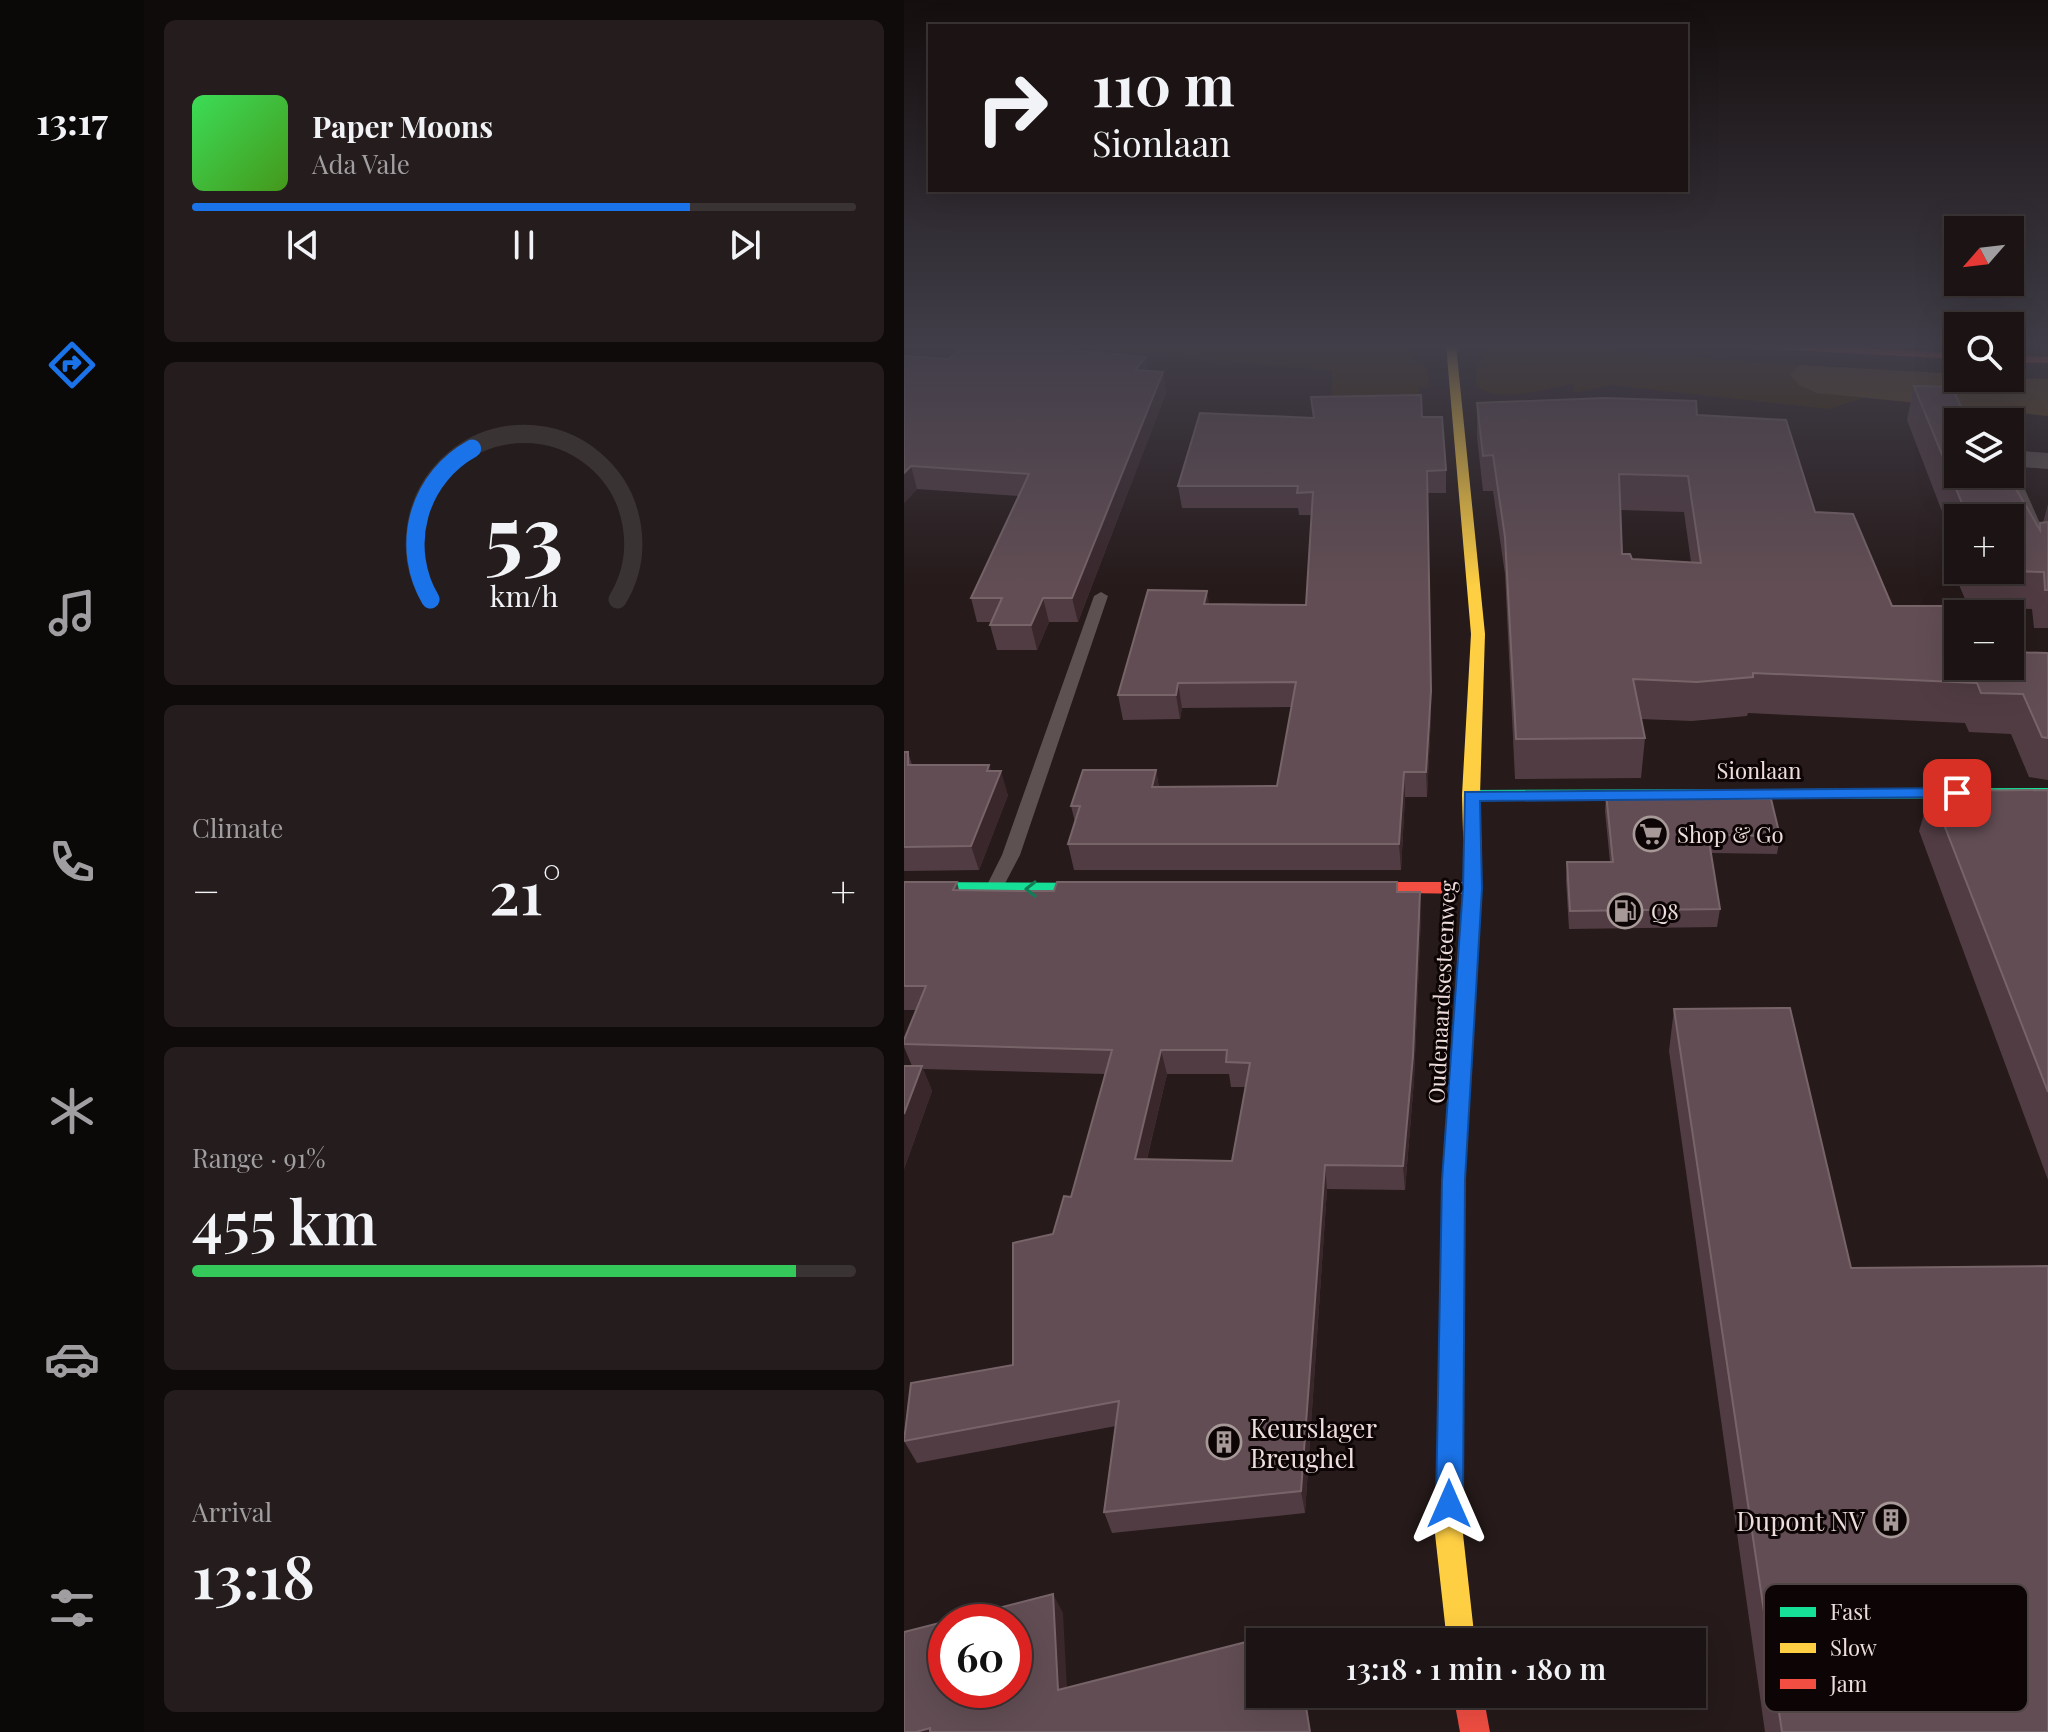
<!DOCTYPE html>
<meta charset="utf-8">
<style>
:root{--surface:#1c1414;--page:#251d1d;--text:#f1f3f6;--muted:#a09ea0;--line:#3a3334;--accent:#1a73e8}
body{margin:0;font-family:"Playfair Display",serif;background:var(--page);color:var(--text);height:100vh;display:flex;flex-direction:column;font-size:30px;white-space:nowrap}
*{box-sizing:border-box;margin:0}
p{font-size:26px;color:var(--muted)}
.icon{flex:none;width:44px;height:44px;fill:none;stroke:currentColor;stroke-width:2;stroke-linecap:round;stroke-linejoin:round}
.map{position:relative;flex:1;overflow:hidden}
.sheet{display:flex;flex-direction:column;gap:20px;padding:20px;background:#0f0b0b;width:760px}
.sheet>*{flex:none}
.guide{position:absolute;left:24px;top:24px;width:760px;height:168px;border-radius:0px;box-shadow:0 8px 32px #0002,0 0 0 2px var(--line);background:#1c1414;color:var(--text);overflow:hidden}
.needle{width:52px;rotate:242deg}
.tools{position:absolute;left:1040px;top:216px;display:grid;gap:16px}
.tools a{display:grid;place-items:center;width:80px;height:80px;border-radius:0px;background:var(--surface);box-shadow:0 8px 32px #0002,0 0 0 2px var(--line);font-size:40px}
.speed{position:absolute;left:24px;top:1604px;display:flex;gap:16px;font-size:40px;font-weight:700;text-align:center}
.speed>*{display:grid;place-content:center;width:104px;height:104px;border-radius:50%;background:var(--surface);box-shadow:0 8px 32px #0002,0 0 0 2px var(--line);line-height:1}
.speed .limit{border:12px solid #d22;background:#fff;color:#111}
.pin{position:absolute;display:grid;place-items:center;width:68px;height:68px;color:#fff;margin:-34px;border-radius:16px;box-shadow:0 4px 12px #0006}
.me{position:absolute;width:88px;margin:-44px;rotate:0deg;stroke-linejoin:round;filter:drop-shadow(0 0 6px #0008)}
.turn{display:flex;align-items:center;gap:28px;height:168px;padding:0 32px;font-size:36px}
.turn .icon{width:104px;height:104px;stroke-width:2.5}
.turn b{display:block;font-size:56px;line-height:68px}
.big{font-size:60px;font-weight:600;line-height:1.1}
.sheet .widget{flex:1;display:flex;flex-direction:column;justify-content:center;gap:12px;min-width:0;padding:0 28px;border-radius:12px;background:var(--page)}
.sheet .dial{align-items:center;gap:0}
.dial svg{height:208px;overflow:visible;fill:none;stroke:var(--line);stroke-width:7;stroke-linecap:round;text-anchor:middle}
.dial text{fill:var(--text);stroke:none}
.song{display:flex;align-items:center;gap:24px}
.cover{width:96px;height:96px;border-radius:12px;background:linear-gradient(135deg,hsl(130 70% 55%),hsl(100 70% 35%))}
.played{height:8px;border-radius:4px;background:linear-gradient(90deg,var(--accent) 75%,var(--line) 75%)}
.keys{display:flex;justify-content:space-around;direction:ltr}
.heat{display:flex;justify-content:space-between;align-items:center;font-size:44px;direction:ltr}
.charge{height:12px;border-radius:6px;background:linear-gradient(90deg,#34c759 91%,var(--line) 0)}
.trip{position:absolute;left:342px;top:1628px;width:460px;height:80px;border-radius:0px;background:var(--surface);box-shadow:0 8px 32px #0002,0 0 0 2px var(--line);font-weight:600;line-height:80px;text-align:center}
main{display:flex;flex:1;min-height:0}
.dock{display:flex;flex-direction:column;width:144px;justify-content:space-around;align-items:center;background:#0b0808;color:var(--muted)}
.dock .icon{width:56px;height:56px}
.dock .current{color:var(--accent)}
.dock b{font-size:36px;color:var(--text)}
.map>svg:first-child{display:block}
.green{fill:#3c2804}
.forest{fill:#5d451d}
.lines{fill:none;stroke-linecap:round;stroke-linejoin:round}
.lane{fill:#5d5251;fill-rule:evenodd}
.street{fill:#5d5251;fill-rule:evenodd}
.fast{fill:#16e098;fill-rule:evenodd}
.slow{fill:#ffcf43;fill-rule:evenodd}
.jam{fill:#f24e42;fill-rule:evenodd}
.wall{fill:#513c43;fill-rule:evenodd}
.shaded-wall{fill:#39272c}
.building{fill:#624d54;stroke:#776469;stroke-width:2;fill-rule:evenodd}
.oneway{stroke:#127d56}
.route{fill:#1a73e8;stroke:#114b97;stroke-width:2}
.labels{text-anchor:middle;dominant-baseline:central;stroke-width:6;stroke-linejoin:round;paint-order:stroke}
.street-label{font-size:22px;fill:#eddddc;stroke:#0d0505}
.poi-label{font-size:22px;fill:#eddddc;stroke:#0d0505;text-anchor:start}
.near-poi-label{font-size:26px;fill:#eddddc;stroke:#0d0505;text-anchor:start}
.key{fill:#0d0505;stroke:#504646;stroke-width:2}
.key-label{font-size:22px;fill:#eddddc}
</style>
<main>
<nav class="dock">
<b>13:17</b>
<svg class="icon current" aria-label="directions" viewBox="0 0 24 24"><path d="M12 3l9 9-9 9-9-9zM9 14v-3h6M13 9l2 2-2 2"/></svg>
<svg class="icon" aria-label="music" viewBox="0 0 24 24"><path d="M9 18V5l10-2v13"/><circle cx="6" cy="18" r="3"/><circle cx="16" cy="16" r="3"/></svg>
<svg class="icon" aria-label="phone" viewBox="0 0 24 24"><path d="M5 4h4l2 5-3 2q2 4 5 5l2-3 5 2v4C11 20 4 13 5 4z"/></svg>
<svg class="icon" aria-label="climate" viewBox="0 0 24 24"><path d="M12 3v18M4 7l16 10M4 17L20 7"/></svg>
<svg class="icon" aria-label="car" viewBox="0 0 24 24"><path d="M5 17H2v-5l4-1 3-4h7l3 4 3 1v5h-3M9 17h6M6 11h13"/><circle cx="7" cy="17" r="2"/><circle cx="17" cy="17" r="2"/></svg>
<svg class="icon" aria-label="filters" viewBox="0 0 24 24"><path d="M4 7h16M4 17h16"/><circle cx="9" cy="7" r="2"/><circle cx="15" cy="17" r="2"/></svg>
</nav>
<section class="sheet">
<div class="widget">
<div class="song"><i class="cover"></i><div><b>Paper Moons</b><p>Ada Vale</p></div></div>
<div class="played"></div>
<div class="keys"><svg class="icon" aria-label="previous" viewBox="0 0 24 24"><path d="M18 5L8 12l10 7zM5 5v14"/></svg><svg class="icon" aria-label="pause" viewBox="0 0 24 24"><path d="M8 5v14M16 5v14"/></svg><svg class="icon" aria-label="next" viewBox="0 0 24 24"><path d="M6 5l10 7-10 7zM19 5v14"/></svg></div>
</div>
<div class="widget dial"><svg viewBox="0 0 100 80">
<path d="M14 69A42 42 0 1 1 86 69"/>
<path d="M14 69A42 42 0 0 1 30 11" stroke="#1a73e8"/>
<text x="50" y="56" font-size="32" font-weight="700">53</text>
<text x="50" y="72" font-size="11">km/h</text>
</svg></div>
<div class="widget"><p>Climate</p>
<div class="heat"><a>−</a><b class="big">21°</b><a>+</a></div>
</div>
<div class="widget"><p>Range · 91%</p><b class="big">455 km</b><div class="charge"></div></div>
<div class="widget"><p>Arrival</p><b class="big">13:18</b></div>
</section>
<div class="map">
<svg width="1144" height="1732" viewBox="0 0 1144 1732">
<rect width="100%" height="100%" fill="#261a1a"/>
<g class="green">
<polygon points="139,345 502,345 509,358 522,368 525,387 515,387 515,396 428,398 428,371"/>
<path d="M584,345H679L726,353L896,365L886,373C906,398 935,394 965,396L925,409L706,385L670,393L669,384C642,388 593,405 572,385V371Z"/>
</g>
<polygon class="forest" points="896,365 1054,374 1054,378 1144,379 1144,416 913,393 895,385 886,374"/>
<g class="lines">
<polygon class="lane" points="197,592 204,596 116,855 96,893 84,893 81,889 98,855 190,596"/>
<g class="street">
<polygon points="1106,450 1144,453 1144,469 1106,466"/>
<polygon points="1106,467 1114,474 1139,530 1135,536 1115,536 1111,530 1088,474 1106,474"/>
</g>
<g class="fast">
<polygon points="1144,788 1144,798 567,800 558,795 567,790"/>
<polygon points="569,864 578,870 560,1180 560,1398 556,1407 547,1410 538,1407 534,1398 538,1180 560,870"/>
<polygon points="0,882 210,883 219,889 210,895 0,894"/>
</g>
<g class="slow">
<polygon points="542,345 552,345 581,634 576,795 578,870 569,876 560,870 558,795 567,634"/>
<polygon points="547,1386 556,1389 560,1398 559,1534 571,1642 543,1642 531,1534 534,1398 538,1389"/>
</g>
<g class="jam">
<polygon points="839,345 899,345 1054,353 1054,359 844,348"/>
<polygon points="1106,356 1144,357 1144,363 1106,362"/>
<polygon points="435,882 569,882 578,888 569,894 429,892 426,888 429,884"/>
<polygon points="549,1694 579,1694 586,1732 556,1732"/>
</g>
</g>
<g class="wall">
<polygon points="0,356 45,359 242,357 244,371 259,372 262,393 174,622 145,622 133,650 93,650 86,625 87,622 73,622 67,598 114,496 13,489 0,503"/>
<path d="M1010,386L1092,484L1135,527L1136,523H1139L1144,504V628H1130L1128,609L1065,608L1042,555L1047,535L1003,420ZM1054,518L1106,570H1054Z"/>
<path d="M573,403L793,415L911,512L988,606L1054,666L1144,653V780L1125,777L1107,734L1065,732L1061,723L844,713L843,716L788,721L737,719L741,738L737,778L611,779L601,574L589,491H579L573,437ZM717,510L780,512L787,562L728,559L718,554Z"/>
<polygon points="518,417 542,470 542,493 523,493 527,716 523,797 501,797 497,870 170,870 164,844 171,822 167,806 252,770 255,787 373,786 388,707 278,708 276,719 219,720 214,695 305,604 402,605 408,515 395,515 394,508 278,508 274,486 409,418"/>
<polygon points="0,752 4,752 8,765 85,765 87,771 104,795 75,870 0,871"/>
<polygon points="1144,790 1144,1180 1015,831 1027,791"/>
<polygon points="702,793 746,799 876,836 873,854 807,853 816,909 813,927 665,929 662,880 663,862 706,862 701,811"/>
<path d="M0,882H53L55,890L150,891L493,882L494,892L517,916L510,1080L501,1190L423,1189L401,1513L208,1533L200,1512L212,1426L13,1463L0,1441L109,1365L149,1234L167,1197L201,1074L19,1069L28,1091L0,1169V1066H8L0,1047V1040L12,1010H0ZM263,1074H325L327,1087H342L328,1161L243,1159Z"/>
<polygon points="770,1009 947,1268 1144,1732 861,1732 765,1051"/>
</g>
<g class="shaded-wall">
<polygon points="242,357 245,378 231,370"/>
<polygon points="259,372 262,393 174,622 168,598"/>
<polygon points="7,466 13,489 0,503 0,473"/>
<polygon points="523,471 527,716 523,797 522,772"/>
<polygon points="303,591 307,614 300,604"/>
<polygon points="139,598 145,622 133,650 127,625"/>
<polygon points="274,683 278,708 276,719 272,695"/>
<polygon points="85,765 91,786 97,771 104,795 75,870 67,846"/>
<polygon points="252,770 256,796 248,787"/>
<polygon points="500,772 501,797 497,870 495,844"/>
<polygon points="516,892 517,916 510,1080 501,1190 499,1166"/>
<polygon points="257,1050 263,1074 237,1183 231,1159"/>
<polygon points="18,1066 28,1091 0,1169 0,1114"/>
<polygon points="421,1165 423,1189 401,1513 397,1491"/>
<polygon points="149,1594 159,1613 164,1708 154,1690"/>
<polygon points="26,1728 29,1732 12,1732"/>
</g>
<g class="building">
<polygon points="60,345 112,345 242,357 231,370 259,372 168,598 139,598 127,625 86,625 98,598 67,598 125,474 7,466 0,473 0,356 45,359"/>
<polygon points="1010,386 1048,387 1064,422 1054,422 1054,474 1087,474 1092,484 1109,484 1136,530 1136,523 1144,522 1144,590 1141,590 1140,572 1075,570 1106,570 1106,518 1064,518"/>
<polygon points="517,395 518,417 538,417 542,470 523,471 527,691 522,772 500,772 495,844 164,844 176,806 167,806 179,770 252,770 248,787 373,786 392,682 274,683 272,695 214,695 244,590 303,591 300,604 402,605 409,492 393,493 394,486 274,486 296,413 410,418 407,397"/>
<path d="M700,398L792,401L793,415L882,420L911,512L949,514L988,606H1053L1056,614H1054V666H1106V652L1144,653V738L1138,737L1119,694L1077,693L1073,683L849,673V677L793,682L729,679L741,738L612,739L601,537L589,455L579,456L573,403ZM715,474L784,476L797,563L728,559L726,554H718Z"/>
<polygon points="0,752 4,752 4,765 85,765 83,771 97,771 67,846 0,847"/>
<polygon points="1144,790 1144,1092 1027,791"/>
<polygon points="702,793 745,793 746,799 867,799 876,836 804,835 816,909 666,911 663,862 709,862"/>
<path d="M0,882H53L49,890L116,891H150L153,882H493V892H516L509,1056L499,1166L421,1165L397,1491L200,1512L215,1401L0,1441L7,1383L109,1365V1243L149,1234L160,1196L167,1197L208,1050L0,1044V1040L22,986H0ZM257,1050H323L322,1062L346,1063L328,1161L231,1159Z"/>
<polygon points="886,1008 947,1268 1144,1266 1144,1732 878,1732 770,1009"/>
<polygon points="0,1066 18,1066 0,1114"/>
<path d="M149,1594L154,1690L389,1630L391,1642H356V1694H400L406,1732H26V1728L12,1732H0V1632ZM42,1622H110V1690H42Z"/>
</g>
<defs><path id="oneway-chevron" d="M-2-3.5L2.5 0L-2 3.5" fill="none" stroke-width="1.6" stroke-linecap="round" stroke-linejoin="round" transform="scale(2)"/></defs>
<use class="oneway" href="#oneway-chevron" transform="translate(127 889) rotate(180)"/>
<linearGradient id="sky" x2="0" y2="1"><stop stop-color="#150e0e"/><stop offset="0.59" stop-color="#413e49"/><stop offset="1" stop-color="#413e49" stop-opacity="0"/></linearGradient>
<rect width="1144" height="587" fill="url(#sky)"/>
<polygon class="route" points="1053,788 1059,789 1059,797 576,801 578,888 561,1180 559,1504 555,1514 545,1518 536,1514 532,1504 538,1180 559,888 561,792"/>
<defs>
<g id="supermarket-ring" transform="scale(1.8)"><circle r="9.5" fill="#0d0505" stroke="#a79998" stroke-width="1.5"/><path d="M-6-5.5h2.5l.6 2H6L4.5 2H-2.5L-4.4-4H-6ZM-1.5 3.2a1.3 1.3 0 1 0 .1 0ZM3 3.2a1.3 1.3 0 1 0 .1 0Z" fill="#a79998"/></g>
<g id="fuel-ring" transform="scale(1.8)"><circle r="9.5" fill="#0d0505" stroke="#a79998" stroke-width="1.5"/><path d="M-5.5-6h7V0h2V4h1.3V-2.5L3-4.5l.8-.8L6-3V5H2.5V1h-1V6h-7ZM-4.2-4.7v3.2H.2V-4.7Z" fill="#a79998"/></g>
<g id="building-ring" transform="scale(1.8)"><circle r="9.5" fill="#0d0505" stroke="#a79998" stroke-width="1.5"/><path d="M-4-6H4V6H1V3H-1V6H-4ZM-2.5-4.3h1.7v1.8h-1.7ZM.8-4.3h1.7v1.8H.8ZM-2.5-1h1.7V.8h-1.7ZM.8-1h1.7V.8H.8Z" fill="#a79998"/></g>
</defs>
<g fill-rule="evenodd">
<use href="#supermarket-ring" x="747" y="834"/>
<use href="#fuel-ring" x="721" y="911"/>
<use href="#building-ring" x="320" y="1442"/>
<use href="#building-ring" x="987" y="1520"/>
</g>
<g class="labels">
<g class="street-label">
<text x="855" y="770">Sionlaan</text>
<text transform="translate(537 992) rotate(-87)">Oudenaardsesteenweg</text>
</g>
<g class="poi-label">
<text x="773" y="834">Shop &amp; Go</text>
<text x="747" y="911">Q8</text>
</g>
<g class="near-poi-label">
<text x="346" y="1427">Keurslager<tspan x="346" dy="30">Breughel</tspan></text>
<text x="961" y="1520" text-anchor="end">Dupont NV</text>
</g>
</g>
<rect x="860" y="1584" width="264" height="128" rx="12" class="key"/>
<rect x="876" y="1607" width="36" height="10" fill="#16e098"/>
<rect x="876" y="1643" width="36" height="10" fill="#ffcf43"/>
<rect x="876" y="1679" width="36" height="10" fill="#f24e42"/>
<g class="key-label">
<text x="926" y="1620">Fast</text>
<text x="926" y="1656">Slow</text>
<text x="926" y="1692">Jam</text>
</g>
</svg>
<div class="tools">
<a><svg class="needle" viewBox="-14 -14 28 28"><path d="M0-13l5 13h-10z" fill="#e53935"/><path d="M0 13l5-13h-10z" fill="#a09ea0"/></svg></a>
<a><svg class="icon" aria-label="search" viewBox="0 0 24 24"><circle cx="10" cy="10" r="6"/><path d="M15 15l6 6"/></svg></a>
<a><svg class="icon" aria-label="layers" viewBox="0 0 24 24"><path d="M12 4l9 5-9 5-9-5zM3 14l9 5 9-5"/></svg></a>
<a>+</a>
<a>−</a>
</div>
<div class="speed"><div class="limit">60</div></div>
<div class="pin" style="left:1053px;top:793px;background:#d93025"><svg class="icon" aria-label="arrive" viewBox="0 0 24 24"><path d="M6 21V4h12l-3 4 3 4H6"/></svg></div>
<svg class="me" style="left:545px;top:1504px" viewBox="-20 -20 40 40"><path d="M0-17L14 15 0 8-14 15z" fill="#1a73e8" stroke="#fff" stroke-width="4"/></svg>
<div class="trip">13:18 · 1 min · 180 m</div>
<div class="guide">
<div class="turn"><svg class="icon" aria-label="right" viewBox="0 0 24 24"><path d="M7 20v-9h11M14 6l5 5-5 5"/></svg><div><b>110 m</b>Sionlaan</div></div>
</div>
</div>
</main>
